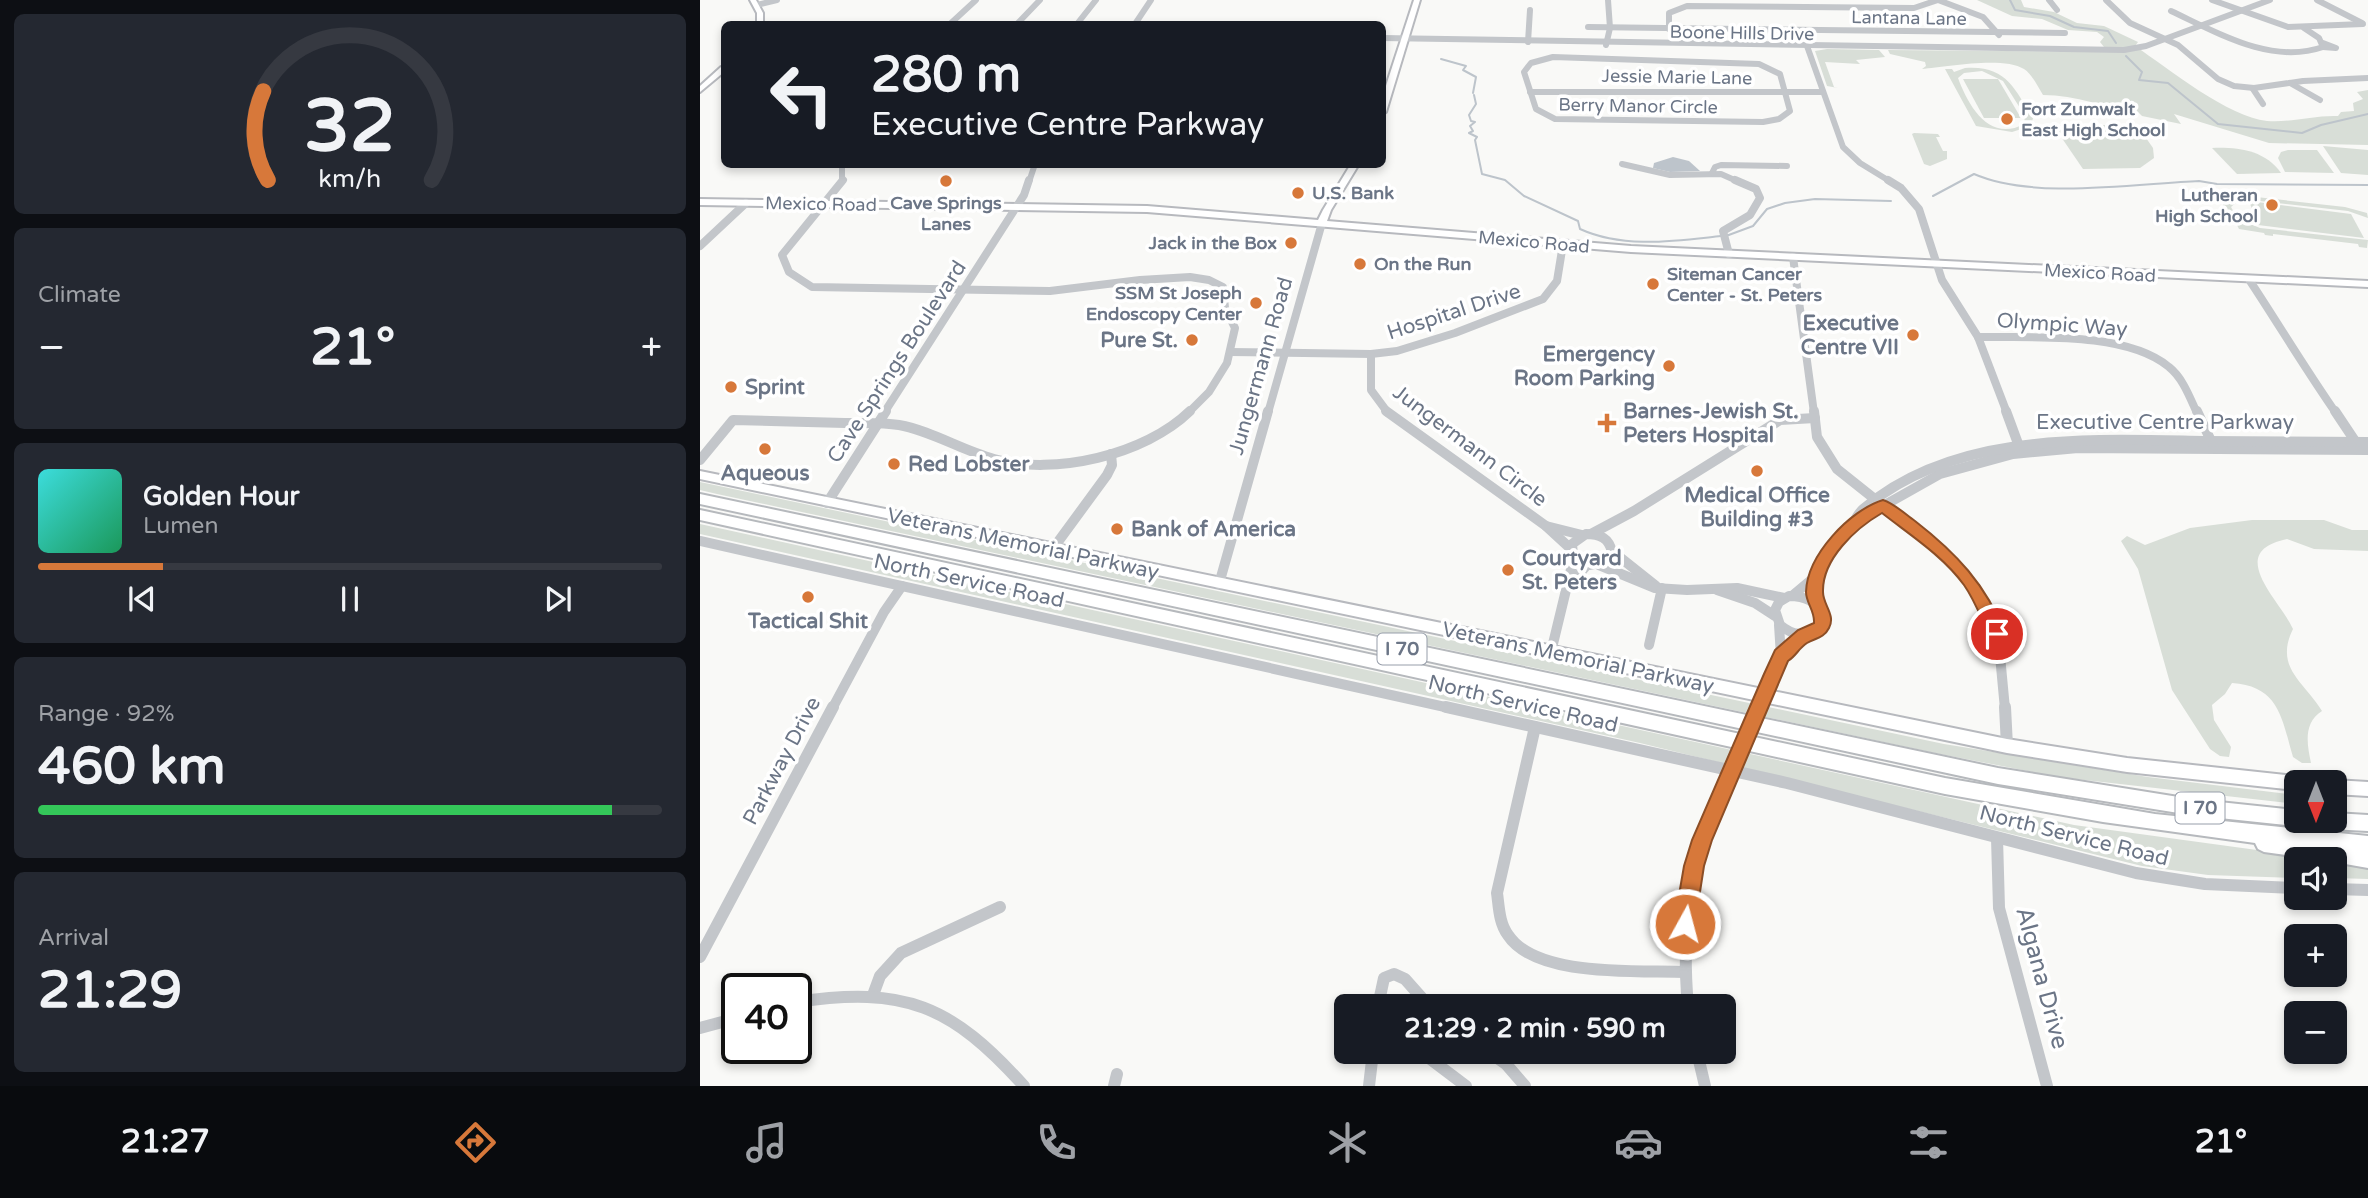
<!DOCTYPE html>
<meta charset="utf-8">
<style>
:root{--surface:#171b24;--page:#242831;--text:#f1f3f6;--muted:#9ea1a6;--line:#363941;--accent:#d7783a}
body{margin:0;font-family:"Varela Round",sans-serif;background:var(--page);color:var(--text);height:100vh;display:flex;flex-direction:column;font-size:26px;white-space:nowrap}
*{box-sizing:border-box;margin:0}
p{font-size:23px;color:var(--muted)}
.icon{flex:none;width:38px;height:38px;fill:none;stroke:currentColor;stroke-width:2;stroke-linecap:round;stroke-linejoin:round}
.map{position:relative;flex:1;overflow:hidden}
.side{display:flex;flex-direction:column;gap:14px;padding:14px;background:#0d0f14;width:700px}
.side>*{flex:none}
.hud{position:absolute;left:21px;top:21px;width:665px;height:147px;border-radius:10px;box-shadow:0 4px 10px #0003;background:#171b24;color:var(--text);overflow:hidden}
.needle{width:46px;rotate:180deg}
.tools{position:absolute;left:1584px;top:770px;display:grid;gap:14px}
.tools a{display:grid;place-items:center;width:63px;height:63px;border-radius:10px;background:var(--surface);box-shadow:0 4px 10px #0003;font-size:35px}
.speed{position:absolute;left:21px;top:973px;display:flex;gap:14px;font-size:35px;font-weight:700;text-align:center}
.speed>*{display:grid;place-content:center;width:91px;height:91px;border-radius:50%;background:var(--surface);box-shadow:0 4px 10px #0003;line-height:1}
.speed .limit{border:4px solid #111;border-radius:10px;background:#fff;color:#111}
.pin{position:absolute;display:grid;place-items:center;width:60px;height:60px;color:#fff;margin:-30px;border:4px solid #fff;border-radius:50%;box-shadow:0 2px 7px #0007}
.me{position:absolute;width:77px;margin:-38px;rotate:7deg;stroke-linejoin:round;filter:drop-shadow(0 0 5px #0008)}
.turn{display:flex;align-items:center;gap:24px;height:147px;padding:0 35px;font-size:32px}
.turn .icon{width:91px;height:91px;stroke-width:2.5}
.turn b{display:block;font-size:49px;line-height:60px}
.big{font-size:52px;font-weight:700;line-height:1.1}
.side .widget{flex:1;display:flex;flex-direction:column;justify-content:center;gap:10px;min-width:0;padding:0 24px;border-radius:10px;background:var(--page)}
.side .dial{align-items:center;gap:0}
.dial svg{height:182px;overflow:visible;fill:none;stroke:var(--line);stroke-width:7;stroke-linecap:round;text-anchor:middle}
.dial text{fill:var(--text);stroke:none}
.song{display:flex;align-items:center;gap:21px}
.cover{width:84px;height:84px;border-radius:10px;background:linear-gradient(135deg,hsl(180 70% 55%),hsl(150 70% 35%))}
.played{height:7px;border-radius:4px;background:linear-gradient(90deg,var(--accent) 20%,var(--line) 20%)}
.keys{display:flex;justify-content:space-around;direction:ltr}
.heat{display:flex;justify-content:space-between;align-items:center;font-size:38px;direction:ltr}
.charge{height:10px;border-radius:5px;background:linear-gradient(90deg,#34c759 92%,var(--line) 0)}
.trip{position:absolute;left:634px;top:994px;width:402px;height:70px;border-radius:10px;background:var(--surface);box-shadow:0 4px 10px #0003;font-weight:700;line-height:70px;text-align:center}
.dock{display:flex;height:112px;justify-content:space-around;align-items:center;background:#090b0e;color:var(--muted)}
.dock .icon{width:49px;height:49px}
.dock .selected{color:var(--accent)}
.dock b{font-size:32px;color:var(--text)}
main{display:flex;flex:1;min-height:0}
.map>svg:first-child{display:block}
.green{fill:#d8ded7;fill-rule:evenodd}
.water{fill:#bdc4cb}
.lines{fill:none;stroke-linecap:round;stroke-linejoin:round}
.stream{stroke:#bdc4cb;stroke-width:2}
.major-casing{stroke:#b7b9be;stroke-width:4}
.highway-casing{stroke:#b6b9bd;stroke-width:4}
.minor-far3{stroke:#c3c6ca;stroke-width:6}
.minor-far2{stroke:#c3c6ca;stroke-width:8}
.minor-far1{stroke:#c3c6ca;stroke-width:10}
.minor{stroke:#c3c6ca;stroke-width:12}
.major{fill:#fff;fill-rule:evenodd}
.highway{fill:#fff;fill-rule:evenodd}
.minor-bridge-far1{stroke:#c3c6ca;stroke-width:10}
.minor-bridge{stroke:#c3c6ca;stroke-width:12}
.route{fill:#d7783a;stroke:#8c4e26;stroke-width:2}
.poi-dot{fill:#d7783a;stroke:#fff;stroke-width:2.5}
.labels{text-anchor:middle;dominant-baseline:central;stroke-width:7;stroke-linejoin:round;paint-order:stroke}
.far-street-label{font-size:18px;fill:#6b7586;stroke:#fff}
.far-poi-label{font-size:18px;font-weight:bold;fill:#6b7586;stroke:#fff;text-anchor:start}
.shield{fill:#fff;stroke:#979eaa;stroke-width:2}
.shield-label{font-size:19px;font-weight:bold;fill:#6b7586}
.street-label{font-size:21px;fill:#6b7586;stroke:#fff}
.poi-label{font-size:21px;font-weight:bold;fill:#6b7586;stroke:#fff;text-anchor:start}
.near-street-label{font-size:24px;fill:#6b7586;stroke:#fff}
</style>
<main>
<section class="side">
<div class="widget dial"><svg viewBox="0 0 100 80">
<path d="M14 69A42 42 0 1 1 86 69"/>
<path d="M14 69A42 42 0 0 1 12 30" stroke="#d7783a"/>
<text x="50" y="56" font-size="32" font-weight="700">32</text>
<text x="50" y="72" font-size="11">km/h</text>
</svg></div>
<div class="widget"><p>Climate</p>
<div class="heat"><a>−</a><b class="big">21°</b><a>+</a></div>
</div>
<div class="widget">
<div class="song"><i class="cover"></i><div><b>Golden Hour</b><p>Lumen</p></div></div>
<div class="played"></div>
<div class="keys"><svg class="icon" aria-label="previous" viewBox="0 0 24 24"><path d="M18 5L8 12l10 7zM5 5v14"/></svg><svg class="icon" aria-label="pause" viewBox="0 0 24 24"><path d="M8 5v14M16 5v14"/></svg><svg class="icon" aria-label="next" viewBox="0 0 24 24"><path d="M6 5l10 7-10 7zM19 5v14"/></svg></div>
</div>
<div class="widget"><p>Range · 92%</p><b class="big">460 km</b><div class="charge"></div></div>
<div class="widget"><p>Arrival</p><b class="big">21:29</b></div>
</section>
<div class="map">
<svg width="1668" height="1086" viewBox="0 0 1668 1086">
<rect width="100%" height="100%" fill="#f9f9f7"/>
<g class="green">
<path d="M1277,0H1321L1324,7L1354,12L1377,23L1404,26L1438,42L1435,46C1469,69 1528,117 1567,121C1590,123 1614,115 1638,116L1641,112L1654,111L1653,103L1663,99L1657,92L1668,90V145L1569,143L1474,114L1481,124L1442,116L1438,112C1406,108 1376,95 1343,95C1338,87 1332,74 1324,69C1303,56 1245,67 1222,69L1226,66L1225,62L1190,54L1188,50L1408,52L1400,42L1404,37L1397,32L1368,30L1342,19L1312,16Z"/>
<polygon points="1127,49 1179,50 1185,57 1156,60 1160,64 1125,62 1134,87 1138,88 1127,86 1115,51"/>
<path d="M1265,68C1306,65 1314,88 1333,118L1331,126L1312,132L1276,126L1245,69H1252L1254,72ZM1282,71L1303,81L1325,116L1324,124C1289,143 1268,105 1258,78L1264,73Z"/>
<polygon points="1263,79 1298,79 1321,118 1284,118"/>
<polygon points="1359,125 1437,125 1453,148 1454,158 1440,168 1383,169 1355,128"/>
<polygon points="1214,133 1238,134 1240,137 1236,137 1243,151 1247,151 1247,159 1230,166 1224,164 1212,134"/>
<polygon points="1623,146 1668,150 1668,175 1641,173"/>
<path d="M1512,148C1537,147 1565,150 1581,173L1537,174Z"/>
<polygon points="1588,150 1617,150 1634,173 1585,172 1578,158 1581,152"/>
<polygon points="1538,195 1645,207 1667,213 1668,218 1648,211 1551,200 1538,201 1531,207 1538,219 1560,228 1668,240 1667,248 1659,247 1658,244 1573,234 1573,236 1565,235 1564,233 1539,229 1537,225 1539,224 1528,217 1522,207 1526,199"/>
<polygon points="1549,201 1651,214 1664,238 1558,225"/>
<polygon points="0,482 1244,744 1448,777 1596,795 1596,804 1358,777 1235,753 17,494 0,490"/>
<path d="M1552,520H1624L1652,530H1668V551L1614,549L1587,539C1524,552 1580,600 1593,629C1574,668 1604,681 1622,711C1603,723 1607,744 1611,763H1602L1593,757C1582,720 1580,686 1532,683L1525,694L1512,705L1514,720L1531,747L1529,757L1520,756L1510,749L1472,690L1438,569L1421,541L1427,536L1445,545L1490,528Z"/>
<polygon points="0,524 1374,825 1623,859 1596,859 1596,878 1508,875 1442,866 940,743 0,534"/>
<polygon points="1634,861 1668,866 1668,879 1635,878"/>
</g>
<polygon class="water" points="973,157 989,161 1000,171 970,172 953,168 954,163"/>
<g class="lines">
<g class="stream">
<polyline points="1310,0 1315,10 1350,16 1374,27 1408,31 1416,43"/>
<polyline points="1426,56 1442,72 1439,80 1468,83 1518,124 1602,133 1621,125 1668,114"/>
<polyline points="741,59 766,66 763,70 776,77 773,93"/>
<path d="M774,95L776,104L769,115L771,121L775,122L770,126L773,131L769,133L777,137L775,140L782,174L805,180L824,196L878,221L880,229C924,249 974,241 1021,236"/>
<path d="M1233,196L1274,174C1334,200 1433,184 1499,181L1517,184L1668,185"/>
<polyline points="1026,236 1053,226 1067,209 1085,203 1115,199 1191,201"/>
</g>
<g class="major-casing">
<g id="major">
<polygon points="50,0 56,0 63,13 63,24 57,24 57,13"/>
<polygon points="714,0 720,0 686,112 682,114 682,98"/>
<polygon points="21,67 24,67 24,72 0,92 0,86"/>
<polygon points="651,164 659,164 631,210 627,221 931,246 1668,281 1668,287 931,252 447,212 0,205 0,199 447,206 618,220 623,210"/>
<polygon points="0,471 1307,739 1427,758 1596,776 1601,778 1603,782 1596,782 1596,790 1427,772 1307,753 0,479"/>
<polygon points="1634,780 1668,782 1668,796 1634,794 1634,782 1629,782"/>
</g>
</g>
<g class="highway-casing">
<g id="highway">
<polygon points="0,494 1298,768 1491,799 1596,810 1596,821 1603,821 1596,826 1491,815 1298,784 0,504"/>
<polygon points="0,510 1245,778 1455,814 1668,836 1668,868 1634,862 1634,859 1614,859 1564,852 1558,849 1555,843 1403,822 1245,794 0,520"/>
<polygon points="1634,813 1668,815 1668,831 1629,829 1623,827 1620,821 1634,821"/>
</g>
</g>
<g class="minor-far3">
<polyline points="1238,0 1283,17 1299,35"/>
<polyline points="1349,0 1357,10"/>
<polyline points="1406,0 1430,23 1478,45 1518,79 1534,86 1554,88 1603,81 1668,78"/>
<polyline points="1512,0 1588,27 1663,24"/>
<polyline points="1617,0 1662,23"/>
<polyline points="57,5 77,0"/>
<path d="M1471,11C1518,33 1571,65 1623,47L1619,38L1604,28"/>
<polyline points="250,24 276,0"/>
<polyline points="317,24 340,0"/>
<polyline points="377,24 396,0"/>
<polyline points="435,24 451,0"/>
<polyline points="888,27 1365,33"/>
<polyline points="969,29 969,13 987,6 1214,8 1238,0"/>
<polyline points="682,38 1424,50 1446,46 1570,0"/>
<polyline points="828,42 830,10"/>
<polyline points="1623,43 1636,48 1623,47"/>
<polyline points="906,45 910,28 908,0"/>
<polyline points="1107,46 1143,147 1160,163 1191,182"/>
<polygon points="853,57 1059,64 1080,74 1090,111 1079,119 1063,122 855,119 836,109 824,72 831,63"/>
<polyline points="1590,83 1620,100"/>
<polyline points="1553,89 1563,104"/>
<polyline points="830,92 1123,92"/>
<polyline points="142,164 142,182"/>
<polyline points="922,164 970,175 1021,174 1039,182"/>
<polyline points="1012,173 1015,167 1021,165 1087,166"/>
<polyline points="329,182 335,164"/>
</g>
<g class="minor-far2">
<polyline points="143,180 82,255 89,272 112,287 350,291 440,280 490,277 509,280 523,287 525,308 535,328 527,363 509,392 488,413"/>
<polyline points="1188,180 1201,188 1219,209 1242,280 1278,337 1307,413"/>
<polyline points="0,246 46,203"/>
<polyline points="1029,254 1023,231 1050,215 1060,198 1056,189 1035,180"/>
<polyline points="1093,257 1114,413"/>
<path d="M1550,281C1579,325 1606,370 1636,413"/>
<path d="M1278,337C1332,338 1426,331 1469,367C1483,378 1490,398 1497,413"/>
<polyline points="530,352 671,354 697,351 755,333 843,299 857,281 863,244"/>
<polyline points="671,354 671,390 688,413"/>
<polyline points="184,413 324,195 329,180"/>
<polyline points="568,413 622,223"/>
</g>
<g class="minor-far1">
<polyline points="686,411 846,526 871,549"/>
<polyline points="1114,411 1117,437 1137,469 1245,555 1281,597 1290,614 1299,645 1305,709"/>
<polyline points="1306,411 1320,449"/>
<polyline points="1497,411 1512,443"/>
<polyline points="1635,411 1657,444"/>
<path d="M0,460L33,420C70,421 108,422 145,423C163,423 182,422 199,425C232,431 261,450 294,459C354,476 445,455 490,411"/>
<polyline points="127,503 186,411"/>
<polyline points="1158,520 1240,474 1313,454 1378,448 1668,450"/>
<polyline points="846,526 882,535"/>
<path d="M886,534C900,534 909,538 912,552L904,562L889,565L873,556L872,544Z"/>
<polyline points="891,534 934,511 1080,420 1115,418"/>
<polyline points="0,541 754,709"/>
<polyline points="352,550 407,475 412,465 411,454"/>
<polyline points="912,551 956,586"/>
<polyline points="899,565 955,588 987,590 1037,588 1084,598"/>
<polyline points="519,584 568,411"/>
<polyline points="868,587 887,565"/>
<polyline points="1017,590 1055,603 1075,616"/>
<path d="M1089,596C1105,596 1117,601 1123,617L1119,629C1104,636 1093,636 1080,625L1075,610L1079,602Z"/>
<polyline points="1092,596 1117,575"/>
<path d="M1117,606C1110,578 1128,555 1145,535C1152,528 1156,515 1163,509C1254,431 1391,439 1504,441C1558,441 1613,442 1668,442"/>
<polyline points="1079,625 1081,656"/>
<polyline points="949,645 962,588"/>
<polyline points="851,652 874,557"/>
<polyline points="1073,674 1081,656 1104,635"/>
<polyline points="132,709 184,612 202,586"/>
</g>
<g class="minor">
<polyline points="746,707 1087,783 1436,873 1505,884 1596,888"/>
<polyline points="1305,707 1307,746"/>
<path d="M835,727L797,893C799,907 799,923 808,935C836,978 939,970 985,972"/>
<polyline points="1297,838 1299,908 1347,1086"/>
<polyline points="1634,889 1668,890"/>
<polyline points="0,957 133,707"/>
<polyline points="173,995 180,976 201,953 300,907"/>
<path d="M96,1002C205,986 251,1005 324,1086"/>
<polyline points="678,1006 684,978 694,974 705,979 729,1006"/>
<path d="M988,1006C981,930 990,873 1019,802"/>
<polyline points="0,1028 37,1018"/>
<polyline points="721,1052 766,1086"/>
<polyline points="789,1052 806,1064 825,1086"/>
<polyline points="997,1052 1005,1086"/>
<polyline points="414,1086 417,1074"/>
<polyline points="669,1086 673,1052"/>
</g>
<use href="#major" class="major"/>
<use href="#highway" class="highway"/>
<polyline class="minor-bridge-far1" points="1058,709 1073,674"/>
<polyline class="minor-bridge" points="1019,802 1059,707"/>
</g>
<path class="route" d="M1183,500C1195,504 1205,514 1215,521C1255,552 1287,585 1305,634L1303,639H1291C1282,621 1276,602 1264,585C1243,556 1210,535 1182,513C1156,528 1122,559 1123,592C1123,605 1136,615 1129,628C1124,638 1116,638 1107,643C1099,648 1096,656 1088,661L1012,840L1004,866L995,924L992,932L985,935L977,932L974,924L984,866L992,840L1064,674L1075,650L1098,630L1114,623C1115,611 1106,603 1106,592C1107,555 1150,510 1183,500Z"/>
<g class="poi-dot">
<circle cx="1307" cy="119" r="7"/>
<circle cx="246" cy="181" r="7"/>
<circle cx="598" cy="193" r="7"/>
<circle cx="1572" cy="205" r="7"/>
<circle cx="591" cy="243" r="7"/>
<circle cx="660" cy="264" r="7"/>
<circle cx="953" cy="284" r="7"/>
<circle cx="556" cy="303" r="7"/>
<circle cx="1213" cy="335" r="7"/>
<circle cx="492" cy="340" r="7"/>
<circle cx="969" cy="366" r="7"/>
<circle cx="31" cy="387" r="7"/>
<path d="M903.5 412.5h7v7h7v7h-7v7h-7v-7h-7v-7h7z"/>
<circle cx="65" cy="449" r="7"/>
<circle cx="194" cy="464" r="7"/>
<circle cx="1057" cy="471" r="7"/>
<circle cx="417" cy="529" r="7"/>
<circle cx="808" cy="570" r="7"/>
<circle cx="108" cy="597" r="7"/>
</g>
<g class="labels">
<g class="far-street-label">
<text transform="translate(1209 18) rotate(1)">Lantana Lane</text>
<text transform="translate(1042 33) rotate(1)">Boone Hills Drive</text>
<text transform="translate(977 77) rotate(1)">Jessie Marie Lane</text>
<text transform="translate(938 106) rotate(1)">Berry Manor Circle</text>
<text transform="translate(121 204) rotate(1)">Mexico Road</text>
<text transform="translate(834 242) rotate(5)">Mexico Road</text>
<text transform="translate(1400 273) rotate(3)">Mexico Road</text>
</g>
<g class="far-poi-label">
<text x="1321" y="109">Fort Zumwalt<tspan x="1321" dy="21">East High School</tspan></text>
<text x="612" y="193">U.S. Bank</text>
<text x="1558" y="195" text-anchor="end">Lutheran<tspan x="1558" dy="21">High School</tspan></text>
<text x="246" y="203" text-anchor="middle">Cave Springs<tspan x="246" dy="21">Lanes</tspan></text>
<text x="577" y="243" text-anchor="end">Jack in the Box</text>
<text x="674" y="264">On the Run</text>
<text x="967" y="274">Siteman Cancer<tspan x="967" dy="21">Center - St. Peters</tspan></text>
<text x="542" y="293" text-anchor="end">SSM St Joseph<tspan x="542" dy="21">Endoscopy Center</tspan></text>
</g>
<g class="shield">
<rect x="677.5" y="633.5" width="49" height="31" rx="5"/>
<rect x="1475.5" y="792.5" width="49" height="31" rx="5"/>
</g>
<g class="shield-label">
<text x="702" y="649">I 70</text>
<text x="1500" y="808">I 70</text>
</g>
<g class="street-label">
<text transform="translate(754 312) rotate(-18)">Hospital Drive</text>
<text transform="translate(1362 325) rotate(4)">Olympic Way</text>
<text transform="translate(197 362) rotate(-57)">Cave Springs Boulevard</text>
<text transform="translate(561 366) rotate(-74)">Jungermann Road</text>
<text x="1465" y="422">Executive Centre Parkway</text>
<text transform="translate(770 446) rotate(37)">Jungermann Circle</text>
<text transform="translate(323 544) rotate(12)">Veterans Memorial Parkway</text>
<text transform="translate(269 581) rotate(12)">North Service Road</text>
<text transform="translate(878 658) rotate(12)">Veterans Memorial Parkway</text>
<text transform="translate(823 704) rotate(13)">North Service Road</text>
<text transform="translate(82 761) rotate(-62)">Parkway Drive</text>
<text transform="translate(1374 836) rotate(14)">North Service Road</text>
</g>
<g class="poi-label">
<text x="1199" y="323" text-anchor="end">Executive<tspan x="1199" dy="24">Centre VII</tspan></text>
<text x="478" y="340" text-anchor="end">Pure St.</text>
<text x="955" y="354" text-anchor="end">Emergency<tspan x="955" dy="24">Room Parking</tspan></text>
<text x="45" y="387">Sprint</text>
<text x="923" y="411">Barnes-Jewish St.<tspan x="923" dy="24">Peters Hospital</tspan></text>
<text x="208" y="464">Red Lobster</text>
<text x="65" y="473" text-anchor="middle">Aqueous</text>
<text x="1057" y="495" text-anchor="middle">Medical Office<tspan x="1057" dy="24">Building #3</tspan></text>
<text x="431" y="529">Bank of America</text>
<text x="822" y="558">Courtyard<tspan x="822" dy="24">St. Peters</tspan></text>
<text x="108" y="621" text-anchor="middle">Tactical Shit</text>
</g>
<g class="near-street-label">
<text transform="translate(1342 978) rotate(75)">Algana Drive</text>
</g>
</g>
</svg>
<div class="tools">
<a><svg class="needle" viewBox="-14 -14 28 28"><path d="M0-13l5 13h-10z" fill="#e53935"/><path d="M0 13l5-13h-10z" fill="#9ea1a6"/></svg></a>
<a><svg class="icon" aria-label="sound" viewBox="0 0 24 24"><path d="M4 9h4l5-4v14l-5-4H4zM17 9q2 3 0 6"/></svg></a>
<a>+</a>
<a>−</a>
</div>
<div class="speed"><div class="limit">40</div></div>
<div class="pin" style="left:1297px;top:634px;background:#d93025"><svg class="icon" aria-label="arrive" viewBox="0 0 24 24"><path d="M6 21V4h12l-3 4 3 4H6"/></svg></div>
<svg class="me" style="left:985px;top:924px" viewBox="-20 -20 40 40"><circle r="17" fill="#d7783a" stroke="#fff" stroke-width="3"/><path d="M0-11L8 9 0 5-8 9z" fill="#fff"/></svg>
<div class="trip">21:29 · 2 min · 590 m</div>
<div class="hud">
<div class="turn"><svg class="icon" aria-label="left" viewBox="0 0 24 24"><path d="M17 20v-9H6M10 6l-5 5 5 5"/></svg><div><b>280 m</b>Executive Centre Parkway</div></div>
</div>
</div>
</main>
<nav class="dock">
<b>21:27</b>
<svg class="icon selected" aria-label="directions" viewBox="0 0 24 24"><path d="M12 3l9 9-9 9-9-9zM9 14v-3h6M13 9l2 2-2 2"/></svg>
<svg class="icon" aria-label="music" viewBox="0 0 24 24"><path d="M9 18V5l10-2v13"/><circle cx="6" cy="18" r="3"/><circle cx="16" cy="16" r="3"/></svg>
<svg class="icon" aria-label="phone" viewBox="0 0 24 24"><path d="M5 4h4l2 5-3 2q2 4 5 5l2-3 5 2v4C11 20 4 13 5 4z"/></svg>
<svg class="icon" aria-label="climate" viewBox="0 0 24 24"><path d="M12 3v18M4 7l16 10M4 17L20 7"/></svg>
<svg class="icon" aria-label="car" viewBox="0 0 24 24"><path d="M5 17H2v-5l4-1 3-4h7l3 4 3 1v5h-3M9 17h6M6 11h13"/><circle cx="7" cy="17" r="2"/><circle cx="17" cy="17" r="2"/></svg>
<svg class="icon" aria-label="filters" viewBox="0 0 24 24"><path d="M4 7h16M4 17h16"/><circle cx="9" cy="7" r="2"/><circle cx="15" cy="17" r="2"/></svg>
<b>21°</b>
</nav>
